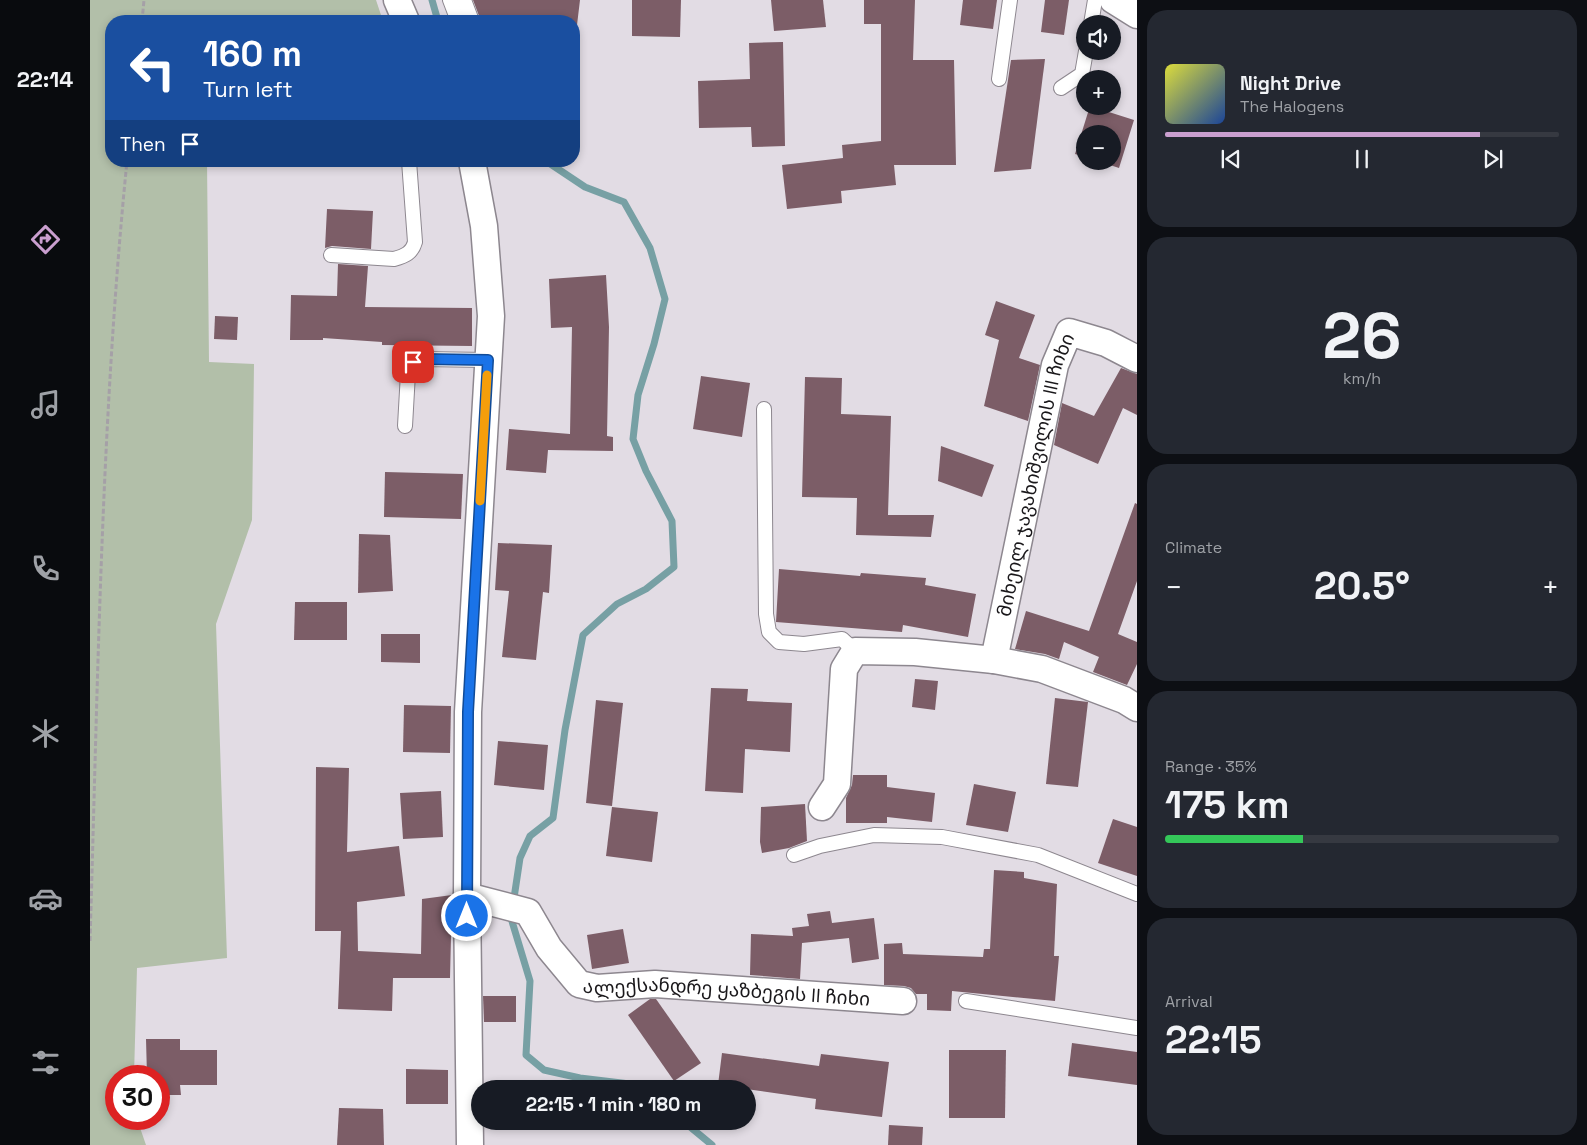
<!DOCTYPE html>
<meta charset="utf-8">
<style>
:root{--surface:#171b24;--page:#242831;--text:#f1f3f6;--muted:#9ea1a6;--line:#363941;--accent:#ca9fcf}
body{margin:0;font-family:"Space Grotesk","Noto Sans Georgian",sans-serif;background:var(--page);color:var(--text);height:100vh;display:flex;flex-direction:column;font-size:19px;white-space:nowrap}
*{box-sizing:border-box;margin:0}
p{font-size:16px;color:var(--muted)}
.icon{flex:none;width:28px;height:28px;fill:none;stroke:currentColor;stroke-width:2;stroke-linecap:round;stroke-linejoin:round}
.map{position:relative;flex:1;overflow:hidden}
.drawer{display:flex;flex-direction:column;gap:10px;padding:10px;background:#0d0f14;width:450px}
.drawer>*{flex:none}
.top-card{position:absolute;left:15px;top:15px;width:475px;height:152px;border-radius:20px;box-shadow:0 2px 8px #0003;background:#1a4fa0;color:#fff;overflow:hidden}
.fabs{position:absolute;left:986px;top:15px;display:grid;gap:10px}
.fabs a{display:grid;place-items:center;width:45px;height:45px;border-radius:50%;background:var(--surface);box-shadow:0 2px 8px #0003;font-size:25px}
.speed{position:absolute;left:15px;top:1065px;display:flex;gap:10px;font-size:25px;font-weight:700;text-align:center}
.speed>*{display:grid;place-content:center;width:65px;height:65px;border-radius:50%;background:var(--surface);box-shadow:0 2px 8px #0003;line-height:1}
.speed .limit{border:8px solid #d22;background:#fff;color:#111}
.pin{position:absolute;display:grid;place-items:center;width:42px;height:42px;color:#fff;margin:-21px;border-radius:10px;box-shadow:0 2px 8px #0006}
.me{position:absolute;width:55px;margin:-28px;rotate:0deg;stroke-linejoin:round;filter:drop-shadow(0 0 4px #0008)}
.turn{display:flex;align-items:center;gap:18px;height:105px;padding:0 15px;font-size:22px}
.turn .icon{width:65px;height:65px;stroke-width:2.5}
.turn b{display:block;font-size:35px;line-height:42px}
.then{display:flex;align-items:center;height:48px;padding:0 15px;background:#0003;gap:10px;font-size:19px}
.big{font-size:38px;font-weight:800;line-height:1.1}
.drawer .card{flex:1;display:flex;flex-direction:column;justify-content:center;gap:8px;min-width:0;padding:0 18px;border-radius:20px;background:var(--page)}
.drawer .dial{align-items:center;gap:0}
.dial b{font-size:65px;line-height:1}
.song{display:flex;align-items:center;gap:15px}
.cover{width:60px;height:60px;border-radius:8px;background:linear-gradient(135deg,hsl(60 70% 55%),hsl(220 70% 35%))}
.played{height:5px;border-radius:2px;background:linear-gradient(90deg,var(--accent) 80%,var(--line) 80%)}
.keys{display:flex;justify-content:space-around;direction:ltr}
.heat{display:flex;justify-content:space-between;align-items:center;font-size:28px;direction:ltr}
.charge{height:8px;border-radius:4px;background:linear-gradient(90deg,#34c759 35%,var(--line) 0)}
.trip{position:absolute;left:381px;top:1080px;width:285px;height:50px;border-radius:25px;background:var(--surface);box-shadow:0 2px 8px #0003;font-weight:800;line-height:50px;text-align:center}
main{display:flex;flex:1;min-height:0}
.tabs{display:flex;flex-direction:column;width:90px;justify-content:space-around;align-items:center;background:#090b0e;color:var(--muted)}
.tabs .icon{width:35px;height:35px}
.tabs .active{color:var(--accent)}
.tabs b{font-size:22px;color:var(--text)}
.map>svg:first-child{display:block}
.green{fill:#b2bfa9}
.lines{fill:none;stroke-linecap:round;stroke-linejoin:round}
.stream{stroke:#77a0a4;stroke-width:7}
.building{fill:#7c5d67}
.lane-casing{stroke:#8d878f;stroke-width:16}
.street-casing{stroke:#8d878f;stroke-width:29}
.path{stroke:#a5a0a7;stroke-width:3;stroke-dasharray:5 2.5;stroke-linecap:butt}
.lane{stroke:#fff;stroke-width:14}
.street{stroke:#fff;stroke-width:26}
.route-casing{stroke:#114b97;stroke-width:12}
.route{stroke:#1a73e8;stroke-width:9}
.slow{stroke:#f59e0b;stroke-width:9}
.labels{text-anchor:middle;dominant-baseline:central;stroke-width:5;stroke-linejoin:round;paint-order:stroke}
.street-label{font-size:19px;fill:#1a181b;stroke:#f0e9f2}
</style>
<main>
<nav class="tabs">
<b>22:14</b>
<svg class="icon active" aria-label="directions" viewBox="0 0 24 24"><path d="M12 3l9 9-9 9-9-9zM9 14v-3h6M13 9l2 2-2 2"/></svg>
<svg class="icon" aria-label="music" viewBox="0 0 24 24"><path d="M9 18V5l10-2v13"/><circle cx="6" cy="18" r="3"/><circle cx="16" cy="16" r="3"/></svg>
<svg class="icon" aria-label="phone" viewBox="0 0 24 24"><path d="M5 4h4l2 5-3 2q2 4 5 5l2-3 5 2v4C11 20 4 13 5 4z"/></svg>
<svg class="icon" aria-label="climate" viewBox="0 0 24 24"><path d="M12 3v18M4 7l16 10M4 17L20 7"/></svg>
<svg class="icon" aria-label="car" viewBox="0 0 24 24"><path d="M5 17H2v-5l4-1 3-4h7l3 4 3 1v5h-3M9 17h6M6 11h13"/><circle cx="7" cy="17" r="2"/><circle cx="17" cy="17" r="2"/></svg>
<svg class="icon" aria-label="filters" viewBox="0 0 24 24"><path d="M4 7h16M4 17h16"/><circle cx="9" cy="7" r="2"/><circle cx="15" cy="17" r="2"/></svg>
</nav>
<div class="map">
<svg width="1047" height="1145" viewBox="0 0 1047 1145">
<rect width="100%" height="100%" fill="#e2dce4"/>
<polygon class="green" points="0,0 286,0 293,21 21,21 21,161 117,161 119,362 164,364 162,520 126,624 137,958 47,968 44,1076 26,1076 26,1119 47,1119 56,1145 0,1145"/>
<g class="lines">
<g class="stream">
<polyline points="342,0 348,21"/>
<polyline points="456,161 495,187 534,202 560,248 575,299 564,344 548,395 543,439 556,471 582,521 584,567 556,589 527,604 493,635 475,730 463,818 440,836 430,858 421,918 440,981 436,1055 454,1070 490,1078 548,1085 554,1089"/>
<polyline points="593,1121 622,1145"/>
</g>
</g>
<g class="building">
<polygon points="383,0 490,0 487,25 484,24 484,21 460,21 415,15 415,21 391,21"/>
<polygon points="542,0 591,0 590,37 542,36"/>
<polygon points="681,0 733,0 736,27 684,31"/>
<polygon points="774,0 825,0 823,60 864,60 866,165 804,165 806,185 751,191 752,203 697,209 692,165 753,158 752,145 791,141 791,24 774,24"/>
<polygon points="873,0 907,0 903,29 870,25"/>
<polygon points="955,0 979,0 974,35 951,32"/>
<polygon points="693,42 695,146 662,147 661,127 609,128 608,81 660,79 659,43"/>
<polygon points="955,59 941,169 904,172 921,60"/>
<polygon points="1000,106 1044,120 1029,168 1008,161 1022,161 1022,134 995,134 995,157 985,154"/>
<polygon points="237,209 283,211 281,249 242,246 235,248"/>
<polygon points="248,264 278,266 275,307 382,308 382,346 292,345 292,342 233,338 233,340 200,340 201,295 247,296"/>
<polygon points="516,275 519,327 517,436 523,437 523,451 458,450 456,473 416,470 419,429 480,434 482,327 461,328 459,279"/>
<polygon points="906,301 945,315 929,358 950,365 938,421 894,406 909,340 895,335"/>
<polygon points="125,316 148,317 147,340 124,339"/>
<polygon points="1031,368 1047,374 1047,415 1033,408 1008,464 964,445 972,403 1004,416"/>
<polygon points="611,376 660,383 652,437 603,429"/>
<polygon points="715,377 752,378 751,414 801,416 798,515 844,515 841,537 766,535 767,498 712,497"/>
<polygon points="851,446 904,465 892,497 848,481"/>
<polygon points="295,472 373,474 371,519 294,517"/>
<polygon points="1045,503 1047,504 1047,581 1028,634 1047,642 1047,664 1037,685 1003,672 1009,657 974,642 969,659 955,654 925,649 936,611 999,631"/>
<polygon points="269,534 300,535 303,591 268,593"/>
<polygon points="408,543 462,545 459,593 453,592 446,660 412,657 419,591 405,590"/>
<polygon points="689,569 770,576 771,573 836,578 835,585 886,594 878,637 813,625 812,632 686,622"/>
<polygon points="205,602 257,602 257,640 204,640"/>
<polygon points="291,634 330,634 330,663 291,662"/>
<polygon points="825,679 848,681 845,710 822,707"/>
<polygon points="621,688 658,689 657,701 702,703 700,752 655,749 653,793 615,791"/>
<polygon points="965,698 998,702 988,787 956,784"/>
<polygon points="506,700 533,703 522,806 496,803"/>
<polygon points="314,705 361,706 360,753 313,752"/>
<polygon points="408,741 458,745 454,790 404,785"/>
<polygon points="226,767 259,768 257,852 309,846 315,896 267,902 268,951 331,954 332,899 362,895 360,978 303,978 302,1011 248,1009 251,931 225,931"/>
<polygon points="763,775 797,775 797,787 845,793 842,822 797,817 797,823 756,823 756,798 762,785"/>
<polygon points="884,784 926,792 918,832 876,825"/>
<polygon points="351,791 353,837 313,839 310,793"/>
<polygon points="715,804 717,841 699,848 672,853 670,842 671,807"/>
<polygon points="522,807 568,812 562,862 516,856"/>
<polygon points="1023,819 1047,827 1047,876 1008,863"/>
<polygon points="904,870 934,872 934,878 967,884 964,956 969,956 965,1001 862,991 861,1011 837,1010 837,994 826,994 821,988 814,986 794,985 794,944 812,943 813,954 893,957 894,949 900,949"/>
<polygon points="740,911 742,923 784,918 789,959 762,963 759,938 712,943 710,979 660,975 661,934 703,936 702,928 719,926 717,914"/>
<polygon points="533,929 539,963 502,969 497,935"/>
<polygon points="393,996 426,996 426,1022 394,1022"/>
<polygon points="560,999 566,999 611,1063 584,1081 538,1015"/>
<polygon points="56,1039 90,1039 90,1050 127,1050 127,1085 90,1085 91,1095 69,1095 69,1076 57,1076"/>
<polygon points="982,1043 1047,1052 1047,1085 978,1076"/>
<polygon points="859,1050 916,1050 915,1118 859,1118"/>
<polygon points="632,1053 729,1066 731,1054 799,1062 792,1117 725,1109 726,1099 628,1085"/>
<polygon points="316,1069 358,1070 358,1104 316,1104"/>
<polygon points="249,1108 293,1109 294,1145 247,1145"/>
<polygon points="799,1125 833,1127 832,1145 798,1145"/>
</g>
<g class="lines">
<g class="lane-casing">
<g id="lane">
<polyline points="360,0 368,21"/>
<polyline points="374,0 382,21"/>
<polyline points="1001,24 1005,0"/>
<polyline points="909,79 920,0"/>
<polyline points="971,88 992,74 996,51"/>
<path d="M241,255L304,259C315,256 322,253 325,242L319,161"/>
<polyline points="674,409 676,614 679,632 689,642 714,644 752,639 765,651"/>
<polyline points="315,426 318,373 323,362 332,359 398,360"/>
<polyline points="704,855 730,846 784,835 852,837 948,855 1047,894"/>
<polyline points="876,1001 1047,1028"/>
</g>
</g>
<g class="street-casing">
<g id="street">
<polyline points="307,0 316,21"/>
<polyline points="1023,0 1047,15"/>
<path id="s1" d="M904,660L965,365L979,332L1016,343L1047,359"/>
<polyline points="732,807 747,784 754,669 765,651 825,652 904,660 952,669 1034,700 1047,708"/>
<path id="s2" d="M377,896L438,912L459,948L489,984L507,988L565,984L813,1001"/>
<polyline points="380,1145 377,896 378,712 401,316 394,226 382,161"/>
</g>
</g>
<g class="path">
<polyline points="52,21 54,0"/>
<path d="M0,941C8,681 11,420 37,161"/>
</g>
<use href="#lane" class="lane"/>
<use href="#street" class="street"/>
</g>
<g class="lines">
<g class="route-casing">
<polyline id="route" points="323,362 332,359 398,360 378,712 377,916"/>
</g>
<use href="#route" class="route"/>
<polyline class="slow" points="390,501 397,375"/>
</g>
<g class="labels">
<g class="street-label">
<text stroke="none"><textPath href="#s1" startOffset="190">მიხეილ ჯავახიშვილის III ჩიხი</textPath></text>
<text stroke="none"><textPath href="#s2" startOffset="300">ალექსანდრე ყაზბეგის II ჩიხი</textPath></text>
</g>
</g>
</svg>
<div class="fabs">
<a><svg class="icon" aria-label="sound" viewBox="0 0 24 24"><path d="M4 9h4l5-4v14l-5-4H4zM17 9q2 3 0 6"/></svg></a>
<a>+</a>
<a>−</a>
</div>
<div class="speed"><div class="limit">30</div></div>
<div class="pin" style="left:323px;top:362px;background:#d93025"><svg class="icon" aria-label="arrive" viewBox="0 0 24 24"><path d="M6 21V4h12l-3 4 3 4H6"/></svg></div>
<svg class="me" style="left:377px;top:916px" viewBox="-20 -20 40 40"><circle r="17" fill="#1a73e8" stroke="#fff" stroke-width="3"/><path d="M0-11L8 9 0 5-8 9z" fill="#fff"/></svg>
<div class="trip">22:15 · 1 min · 180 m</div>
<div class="top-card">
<div class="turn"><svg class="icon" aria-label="left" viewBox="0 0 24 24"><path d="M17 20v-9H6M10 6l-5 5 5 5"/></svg><div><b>160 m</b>Turn left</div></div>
<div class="then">Then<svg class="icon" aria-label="arrive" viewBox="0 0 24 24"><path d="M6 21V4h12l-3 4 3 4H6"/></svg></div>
</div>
</div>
<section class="drawer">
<div class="card">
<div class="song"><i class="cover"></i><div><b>Night Drive</b><p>The Halogens</p></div></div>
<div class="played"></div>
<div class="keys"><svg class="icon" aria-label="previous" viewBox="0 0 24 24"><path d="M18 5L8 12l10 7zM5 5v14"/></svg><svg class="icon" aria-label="pause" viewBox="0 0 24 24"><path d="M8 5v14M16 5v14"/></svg><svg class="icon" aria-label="next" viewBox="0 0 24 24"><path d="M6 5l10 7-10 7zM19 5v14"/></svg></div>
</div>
<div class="card dial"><b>26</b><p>km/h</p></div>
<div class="card"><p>Climate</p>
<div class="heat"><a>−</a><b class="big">20.5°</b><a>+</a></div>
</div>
<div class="card"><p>Range · 35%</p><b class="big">175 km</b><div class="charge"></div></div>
<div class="card"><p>Arrival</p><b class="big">22:15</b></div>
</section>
</main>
